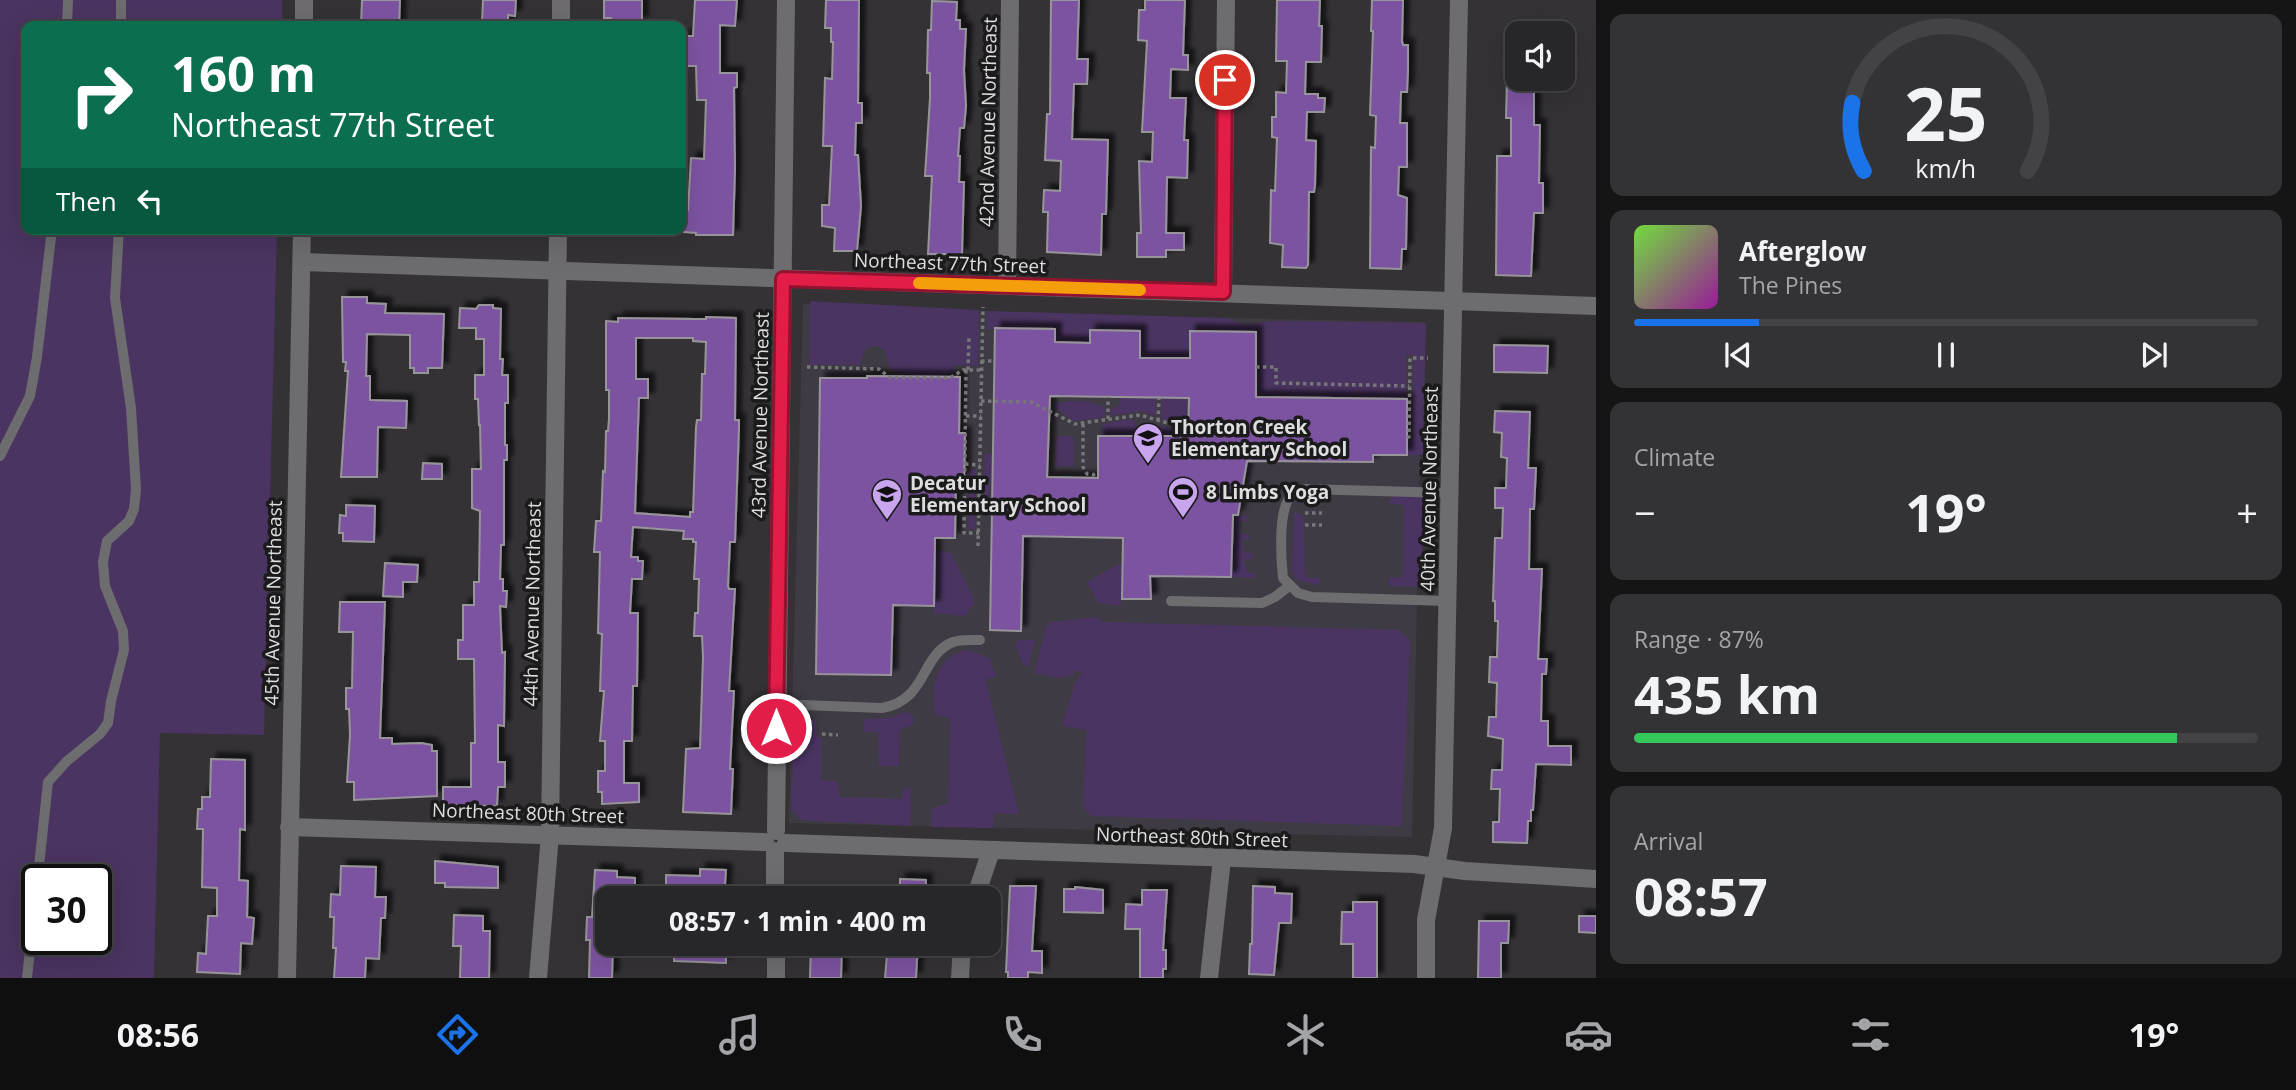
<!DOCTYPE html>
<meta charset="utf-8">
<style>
:root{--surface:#272628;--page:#333234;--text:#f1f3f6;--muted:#a4a5a8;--line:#434345;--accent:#1a73e8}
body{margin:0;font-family:"Open Sans",sans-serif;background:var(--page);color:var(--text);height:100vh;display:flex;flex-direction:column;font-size:26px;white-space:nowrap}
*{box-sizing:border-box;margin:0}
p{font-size:23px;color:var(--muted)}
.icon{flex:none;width:38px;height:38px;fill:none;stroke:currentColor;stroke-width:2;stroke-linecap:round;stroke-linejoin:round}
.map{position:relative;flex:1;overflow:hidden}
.sheet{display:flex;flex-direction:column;gap:14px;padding:14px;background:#151516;width:700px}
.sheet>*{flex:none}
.banner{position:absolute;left:21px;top:21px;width:665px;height:214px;border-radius:14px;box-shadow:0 7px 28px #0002,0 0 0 2px var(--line);background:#0b6e4f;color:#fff;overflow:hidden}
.buttons{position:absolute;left:1505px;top:21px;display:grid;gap:14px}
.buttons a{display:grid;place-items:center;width:70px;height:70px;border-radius:14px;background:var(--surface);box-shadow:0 7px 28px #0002,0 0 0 2px var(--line);font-size:35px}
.speed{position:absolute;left:21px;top:864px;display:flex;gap:14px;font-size:35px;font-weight:700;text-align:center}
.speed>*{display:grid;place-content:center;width:91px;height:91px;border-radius:50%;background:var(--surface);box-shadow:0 7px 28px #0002,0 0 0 2px var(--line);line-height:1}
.speed .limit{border:4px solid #111;border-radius:10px;background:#fff;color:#111}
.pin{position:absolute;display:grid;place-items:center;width:60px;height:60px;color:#fff;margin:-30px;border:4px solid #fff;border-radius:50%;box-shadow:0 2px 7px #0007}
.me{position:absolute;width:77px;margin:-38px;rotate:0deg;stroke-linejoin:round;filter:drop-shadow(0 0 5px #0008)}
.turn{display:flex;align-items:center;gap:24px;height:147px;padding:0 35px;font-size:32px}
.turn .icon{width:91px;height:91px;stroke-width:2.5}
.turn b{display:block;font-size:49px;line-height:60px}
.then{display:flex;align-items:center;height:66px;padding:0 35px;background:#0003;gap:14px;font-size:26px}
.big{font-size:52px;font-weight:700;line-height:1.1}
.sheet .tile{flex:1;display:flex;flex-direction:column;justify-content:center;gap:10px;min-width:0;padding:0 24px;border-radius:14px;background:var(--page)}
.sheet .dial{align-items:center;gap:0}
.dial svg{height:182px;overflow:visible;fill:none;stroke:var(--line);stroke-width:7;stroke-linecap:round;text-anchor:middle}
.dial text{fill:var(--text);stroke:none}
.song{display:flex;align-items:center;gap:21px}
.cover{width:84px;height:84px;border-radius:10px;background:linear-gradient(135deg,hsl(100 70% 55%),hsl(300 70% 35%))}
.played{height:7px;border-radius:4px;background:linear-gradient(90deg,var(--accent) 20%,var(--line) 20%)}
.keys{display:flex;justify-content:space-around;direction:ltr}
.heat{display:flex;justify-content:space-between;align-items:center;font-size:38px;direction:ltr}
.charge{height:10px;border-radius:5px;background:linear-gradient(90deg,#34c759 87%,var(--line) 0)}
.trip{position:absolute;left:595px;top:886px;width:406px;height:70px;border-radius:14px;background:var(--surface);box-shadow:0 7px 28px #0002,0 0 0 2px var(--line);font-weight:700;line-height:70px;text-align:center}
.tabs{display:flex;height:112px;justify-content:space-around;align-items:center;background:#100f10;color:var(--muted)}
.tabs .icon{width:49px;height:49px}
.tabs .selected{color:var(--accent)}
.tabs b{font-size:32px;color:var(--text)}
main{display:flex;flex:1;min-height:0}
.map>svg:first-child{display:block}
.built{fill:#3f3b44}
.green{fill:#4a3461;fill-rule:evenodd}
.building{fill:#7b52a0;stroke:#979599;stroke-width:2;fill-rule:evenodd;filter:url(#shadow)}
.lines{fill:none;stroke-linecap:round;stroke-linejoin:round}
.path{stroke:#777678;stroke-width:3.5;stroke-dasharray:3.5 3.5;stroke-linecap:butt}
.lane{stroke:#6d6c6f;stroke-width:10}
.street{stroke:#6d6c6f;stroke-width:18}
.secondary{stroke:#6d6c6f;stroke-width:18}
.route-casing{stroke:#92132f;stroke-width:18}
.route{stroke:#e11d48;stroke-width:12}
.slow{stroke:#f59e0b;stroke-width:12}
.labels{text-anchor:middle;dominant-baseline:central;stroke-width:7;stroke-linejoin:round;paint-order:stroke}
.street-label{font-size:19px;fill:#dedddf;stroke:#1b1b1c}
.poi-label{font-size:19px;font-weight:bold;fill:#dedddf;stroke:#1b1b1c;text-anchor:start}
</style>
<main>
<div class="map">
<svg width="1596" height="978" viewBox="0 0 1596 978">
<defs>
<filter id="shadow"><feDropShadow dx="6" dy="-6" stdDeviation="2" flood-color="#0009"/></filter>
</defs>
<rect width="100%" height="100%" fill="#343235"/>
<polygon class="built" points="803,304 1128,316 1423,322 1412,837 789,823"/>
<g class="green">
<path d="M0,0H282V26H26V229H277L264,735L160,733L154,978H0ZM37,880H96V940H37Z"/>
<path d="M810,301L979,310L978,366L956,365L953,372C942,378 898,377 889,367C888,356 886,347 873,346L864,351L860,365H809Z"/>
<polygon points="987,311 1226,318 1246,325 1276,321 1426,323 1423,455 1407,455 1407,441 1413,440 1413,355 1406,355 1406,399 1382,398 1382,411 1367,398 1240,396 1256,378 1256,332 1190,331 1190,358 1140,358 1140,331 1091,330 1090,343 1055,342 1054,329 987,329"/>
<polygon points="1120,397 1156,397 1156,416 1140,411 1110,416 1110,409 1120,406"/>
<polygon points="1161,398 1187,398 1186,427 1184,428 1161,419"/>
<polygon points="1070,401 1088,401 1105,408 1105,417 1074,421 1055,408 1056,404"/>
<polygon points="1131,419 1136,422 1137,436 1102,436 1103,424"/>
<polygon points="1149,423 1187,433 1187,437 1146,437 1143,436 1142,433 1146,424"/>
<polygon points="1057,436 1073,436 1074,466 1056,466"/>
<polygon points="985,454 992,454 992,482 990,482 988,505 984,504"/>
<polygon points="970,468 976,470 975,529 968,529"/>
<polygon points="1394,495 1423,496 1422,587 1392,586 1388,583 1390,577 1403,577 1404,505 1390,503 1389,500"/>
<polygon points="1294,511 1304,517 1305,577 1318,578 1321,582 1316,585 1296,579 1292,572"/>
<polygon points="1233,515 1246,516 1247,521 1239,522 1241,534 1249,535 1249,540 1242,540 1244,552 1252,553 1253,559 1244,560 1247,572 1255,573 1255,578 1231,577"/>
<polygon points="934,550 951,553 973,597 974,604 965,616 934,613"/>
<polygon points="1122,562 1121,606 1098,603 1087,582"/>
<polygon points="1098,617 1101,622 1399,630 1410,641 1402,826 1091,816 1083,807 1086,730 1062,726 1075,683 1083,672 1076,671 1073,672 1075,675 1058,678 1034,673 1046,627 1051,622"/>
<polygon points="1019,640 1035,640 1029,667 1023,664 1015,645"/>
<path d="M968,650L989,658L996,676L986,680L1019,814L994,813L993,828L931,827L932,808L948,804L950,718L935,715C930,689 936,654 968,650Z"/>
<polygon points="905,712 913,715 913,724 909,727 900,729 899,766 879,766 878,732 864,732 864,719 889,718"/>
<polygon points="802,720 816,720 817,737 821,737 821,780 835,781 839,785 839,797 902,799 903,790 907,787 911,791 910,826 801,820 792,810 793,729 796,724"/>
</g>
<g class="building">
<polygon points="362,0 400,0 399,26 361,26"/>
<polygon points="483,0 516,0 515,16 508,15 508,24 482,23"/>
<polygon points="604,0 642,0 642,22 611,21 611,18 604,18"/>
<polygon points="695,0 737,0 735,26 720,25 720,73 737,73 737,87 734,88 735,169 733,235 696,235 696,233 684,232 684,210 688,210 691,158 704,159 706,100 697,100 696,66 684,66 684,36 693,36"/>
<polygon points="826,0 859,0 858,103 862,103 862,123 856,123 855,155 858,155 861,206 857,251 834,251 835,228 822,226 822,205 829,205 832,146 823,146 825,78 832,79 833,42 831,42 831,28 825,28"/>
<polygon points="1051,0 1079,0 1077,59 1088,59 1087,84 1074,84 1072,139 1108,140 1106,214 1102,214 1101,255 1047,252 1048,212 1043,212 1044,190 1060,191 1061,161 1045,160 1047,114 1050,114"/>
<polygon points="1145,0 1185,0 1183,55 1188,55 1188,70 1171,69 1170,98 1186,98 1184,140 1188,140 1187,178 1167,177 1166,233 1184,233 1184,250 1166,250 1166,257 1137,257 1137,233 1141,233 1139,161 1152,162 1153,132 1142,132 1147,41 1138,40 1139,10 1145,10"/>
<polygon points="1277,0 1320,0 1319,26 1322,26 1321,62 1306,62 1305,94 1318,94 1318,98 1325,98 1324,112 1307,112 1306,140 1316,141 1315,186 1314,192 1309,192 1308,265 1306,268 1282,267 1283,245 1270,243 1271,190 1275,191 1277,138 1272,137 1272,117 1276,117 1276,92 1286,93 1287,61 1276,61"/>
<polygon points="1372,0 1403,0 1402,41 1403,45 1408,45 1408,71 1407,92 1401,92 1400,123 1407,123 1407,167 1399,167 1398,195 1407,198 1406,249 1402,249 1401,269 1370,268 1371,147 1375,148 1376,116 1370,115 1373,31 1371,31"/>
<polygon points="932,1 957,2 956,20 960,20 960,29 966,29 964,70 966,106 964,128 960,128 958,156 960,156 959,182 964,182 962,254 928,254 932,176 925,176 930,98 930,73 927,73 928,30 931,30"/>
<polygon points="1507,79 1534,79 1534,125 1540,125 1539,183 1543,183 1543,213 1534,213 1531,276 1496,275 1497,156 1511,156 1511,118 1506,118"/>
<polygon points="342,297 367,297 367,303 386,304 385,313 444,314 442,368 428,368 428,373 414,373 414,368 410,368 410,335 367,334 366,376 370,376 370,400 407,401 406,428 378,427 377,477 341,477 348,371 345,371 346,362 343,362"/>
<polygon points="479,305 493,305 493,308 501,309 500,359 503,359 502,375 508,375 508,403 505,403 505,445 507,445 507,460 504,460 504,545 501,545 500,579 503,579 503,591 507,591 506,607 500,606 502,653 505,652 504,726 498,725 498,762 505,762 505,787 498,787 497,806 443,805 443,787 471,787 471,743 475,743 474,659 458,659 458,640 463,640 463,605 474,605 474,582 479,582 480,511 472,508 472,469 481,469 480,425 479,425 478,399 475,399 475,375 484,375 484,339 476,339 476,328 459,328 460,308 476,309"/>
<path d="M706,317L736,318L735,420H739V427L735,542H730L728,586L729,589H735L729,691H734L730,769H733L731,814L683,812L686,749L700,748L703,657L702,636H694L695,613H698L699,579H694L696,542H693V539H683L684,531L633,527L631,557H638V561H643L642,579H632L630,613H638L637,686H633L632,741H624V783H639V802L602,804V792H598V771H605V741H600L604,691H600L602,634L598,633L600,552H594L596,521H601L603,471L605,472L606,431H608L609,419V390H606V321L618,322V318L694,319H706ZM636,338H693V341L706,342L705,374H702L701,420H697L696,427L693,512H690V517L635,513L639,398H648V379H636Z"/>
<path d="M995,328L1055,329V342L1090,343V330L1140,331V358H1190V331L1256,332V397L1407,399V455H1373V462L1247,461L1238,515H1233L1231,577L1150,576L1151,599H1122L1123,538L1023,536L1021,631L990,630ZM1050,396L1189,398L1188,436H1098V478L1047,477Z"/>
<polygon points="1494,345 1548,346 1547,373 1494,372"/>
<polygon points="867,376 960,377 959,433 965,433 964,479 956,479 955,538 935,538 934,606 893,605 891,675 816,674 820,378 867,378"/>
<polygon points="1495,411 1530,412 1528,468 1536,468 1534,509 1530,509 1529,569 1542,569 1538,659 1547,659 1546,674 1542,674 1541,721 1548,721 1548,746 1571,746 1571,765 1536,764 1533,810 1531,810 1531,821 1528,821 1527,843 1493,842 1493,822 1499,822 1500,789 1491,789 1492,770 1502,770 1503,739 1488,736 1489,717 1496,717 1497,683 1489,682 1490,657 1497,657 1498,621 1495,621 1495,601 1493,601 1495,538 1502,538 1503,508 1495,508 1495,488 1506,488 1507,458 1501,457 1502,433 1494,432"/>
<polygon points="423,463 442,464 442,479 422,479"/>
<polygon points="346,505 375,506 374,542 343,541 343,533 339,533 340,515 346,516"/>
<polygon points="385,563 418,565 417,582 403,582 403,597 383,596"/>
<polygon points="340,602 385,602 380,738 392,738 392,744 421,743 432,745 432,751 437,751 437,796 354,800 354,782 347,782 350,735 349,709 346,709 346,688 352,688 353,632 339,632"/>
<polygon points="211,759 245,760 245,830 240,829 239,880 248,881 247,917 254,918 252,944 241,943 240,974 197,972 198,953 206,954 208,916 217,916 217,888 202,887 203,829 197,829 198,809 202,809 202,797 210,797"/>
<polygon points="435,861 498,867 498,888 445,887 445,883 435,883"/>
<polygon points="341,866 376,867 375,897 386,897 385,918 381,918 379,959 366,958 365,978 334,978 336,948 333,948 334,917 330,917 331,894 340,895"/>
<polygon points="700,869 726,870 724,898 688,898 688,896 666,895 666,875 700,876"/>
<polygon points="595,870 617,871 617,877 635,878 635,898 607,898 607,943 613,943 612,978 589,978 590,940 586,940 587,917 592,917"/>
<polygon points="900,879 926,880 926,898 900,898"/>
<polygon points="1010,886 1036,886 1032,951 1042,951 1042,973 1028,972 1028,978 1008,978 1008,972 1006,972"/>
<polygon points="1253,886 1275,887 1275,893 1292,894 1291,923 1279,923 1274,975 1249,974 1250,944 1252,944"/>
<polygon points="1075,887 1103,890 1103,913 1064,912 1064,889 1075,889"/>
<polygon points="1142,890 1167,890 1163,950 1166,950 1166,969 1163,969 1163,978 1140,978 1140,929 1125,929 1126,904 1142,905"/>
<polygon points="1353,902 1377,902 1377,978 1353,978 1353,944 1341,944 1342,912 1353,912"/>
<polygon points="454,915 483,916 483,931 490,931 489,978 460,978 461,946 453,946"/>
<polygon points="1579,916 1596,916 1596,933 1579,932"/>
<polygon points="1479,921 1509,921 1508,943 1501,943 1501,978 1478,978"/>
<polygon points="674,943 726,943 726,963 674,961"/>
<polygon points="811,943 842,944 841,978 810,978"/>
<polygon points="888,943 918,943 916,978 885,978"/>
</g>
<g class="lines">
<g class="path">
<polyline points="981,361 995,361"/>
<polyline points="807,367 879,369 890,378 950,378 963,370 981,370"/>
<polyline points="1256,367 1276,367 1276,383 1409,386"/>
<polyline points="966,370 964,533 979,533"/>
<polyline points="968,370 969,338"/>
<polyline points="981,401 1031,402 1075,424 1140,415 1188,429"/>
<polyline points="966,416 981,416"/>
<polyline points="1108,419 1108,397"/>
<polyline points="1158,421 1159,398"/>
<polyline points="1083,424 1083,467 1087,474 1093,475 1098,472"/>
<polyline points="1407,437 1409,437 1410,358 1428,358"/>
<polyline points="965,464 980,465"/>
<polyline points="1243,486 1266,495"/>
<polyline points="1305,513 1322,513"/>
<polyline points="1305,525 1322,525"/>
<polyline points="978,546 983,307"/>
<polyline points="822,734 838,735"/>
</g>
<g class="lane">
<polyline points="67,26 68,0"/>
<polyline points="121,26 121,0"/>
<polyline points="0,456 30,396 37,357 52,229"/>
<polyline points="1171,601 1262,603 1275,597 1289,586"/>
<path d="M1448,601L1312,597L1298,593L1283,578C1281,559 1278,512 1290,497C1294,492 1299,491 1305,489L1450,493"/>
<path d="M776,704L882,708C928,700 920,655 953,642C961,639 972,640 980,640"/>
<polyline points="27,978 48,782 67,761 100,734 108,723 111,701 124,650 123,631 105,586 103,562 107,541 129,521 134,509 136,489 131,408 115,298 119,229"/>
</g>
<g class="street">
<polyline points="304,26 304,0"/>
<polyline points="561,26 561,0"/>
<polyline points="302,262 1596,306"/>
<polyline points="1007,286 1010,0"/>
<polyline points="1223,292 1226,0"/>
<polyline points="289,827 765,842"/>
<polyline points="776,831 786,0"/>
<polyline points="786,843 1414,864 1465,871 1596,879"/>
<polyline points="775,851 775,898"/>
<polyline points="975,898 991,851"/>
<polyline points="776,943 776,978"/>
<polyline points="287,978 302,229"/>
<polyline points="538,978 550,835 558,229"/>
<polyline points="960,978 962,943"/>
<polyline points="1209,978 1222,859"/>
</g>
<polyline class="secondary" points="1426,978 1426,920 1443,828 1459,0"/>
</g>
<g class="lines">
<g class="route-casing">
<polyline id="route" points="776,728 783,279 1223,292 1225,80"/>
</g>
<use href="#route" class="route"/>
<polyline class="slow" points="919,283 1140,290"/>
</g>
<defs>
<g id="school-pin" transform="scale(1.575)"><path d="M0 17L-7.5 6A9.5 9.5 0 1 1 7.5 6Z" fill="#c9a5ee" stroke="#1b1b1c"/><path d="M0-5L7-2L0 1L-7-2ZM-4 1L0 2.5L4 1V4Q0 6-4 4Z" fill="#111"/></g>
<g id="stadium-pin" transform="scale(1.575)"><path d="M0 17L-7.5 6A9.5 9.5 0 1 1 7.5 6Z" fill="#c9a5ee" stroke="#1b1b1c"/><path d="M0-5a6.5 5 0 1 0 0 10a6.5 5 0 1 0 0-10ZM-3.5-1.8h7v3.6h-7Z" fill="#111"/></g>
</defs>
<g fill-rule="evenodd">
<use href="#school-pin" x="1148" y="438"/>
<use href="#stadium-pin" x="1183" y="492"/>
<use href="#school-pin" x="887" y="494"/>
</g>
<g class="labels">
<g class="street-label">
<text transform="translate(988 122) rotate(-89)">42nd Avenue Northeast</text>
<text transform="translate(950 263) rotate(2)">Northeast 77th Street</text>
<text transform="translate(760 415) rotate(-89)">43rd Avenue Northeast</text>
<text transform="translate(1429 489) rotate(-89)">40th Avenue Northeast</text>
<text transform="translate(273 603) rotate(-89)">45th Avenue Northeast</text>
<text transform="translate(532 604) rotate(-89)">44th Avenue Northeast</text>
<text transform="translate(528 813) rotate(2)">Northeast 80th Street</text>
<text transform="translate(1192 837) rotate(2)">Northeast 80th Street</text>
</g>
<g class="poi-label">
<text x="1171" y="427">Thorton Creek<tspan x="1171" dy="22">Elementary School</tspan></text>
<text x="910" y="483">Decatur<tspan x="910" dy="22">Elementary School</tspan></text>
<text x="1206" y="492">8 Limbs Yoga</text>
</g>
</g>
</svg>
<div class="buttons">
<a><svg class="icon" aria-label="sound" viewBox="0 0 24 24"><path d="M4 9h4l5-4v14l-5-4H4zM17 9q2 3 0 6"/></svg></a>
</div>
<div class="speed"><div class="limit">30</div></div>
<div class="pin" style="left:1225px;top:80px;background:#d93025"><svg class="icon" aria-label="arrive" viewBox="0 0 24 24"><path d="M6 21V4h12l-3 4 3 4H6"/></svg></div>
<svg class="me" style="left:776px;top:728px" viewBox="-20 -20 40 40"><circle r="17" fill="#e11d48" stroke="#fff" stroke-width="3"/><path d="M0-11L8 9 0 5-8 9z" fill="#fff"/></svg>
<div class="trip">08:57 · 1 min · 400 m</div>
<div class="banner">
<div class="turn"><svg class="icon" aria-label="right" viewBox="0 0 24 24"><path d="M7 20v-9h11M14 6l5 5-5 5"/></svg><div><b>160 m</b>Northeast 77th Street</div></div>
<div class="then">Then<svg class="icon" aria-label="left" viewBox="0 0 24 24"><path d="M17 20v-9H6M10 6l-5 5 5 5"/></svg></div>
</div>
</div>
<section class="sheet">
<div class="tile dial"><svg viewBox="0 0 100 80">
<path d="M14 69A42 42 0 1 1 86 69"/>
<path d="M14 69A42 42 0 0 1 9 39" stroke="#1a73e8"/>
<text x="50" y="56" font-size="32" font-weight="700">25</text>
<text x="50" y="72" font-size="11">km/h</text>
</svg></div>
<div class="tile">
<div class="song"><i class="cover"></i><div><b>Afterglow</b><p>The Pines</p></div></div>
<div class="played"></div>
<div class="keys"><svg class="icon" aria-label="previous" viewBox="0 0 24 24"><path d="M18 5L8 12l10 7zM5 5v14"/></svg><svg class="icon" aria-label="pause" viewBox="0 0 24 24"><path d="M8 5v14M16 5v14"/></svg><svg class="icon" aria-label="next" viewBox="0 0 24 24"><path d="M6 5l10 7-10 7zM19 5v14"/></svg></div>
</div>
<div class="tile"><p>Climate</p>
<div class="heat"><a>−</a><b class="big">19°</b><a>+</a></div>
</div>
<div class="tile"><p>Range · 87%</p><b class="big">435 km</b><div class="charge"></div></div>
<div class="tile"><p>Arrival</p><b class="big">08:57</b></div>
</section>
</main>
<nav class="tabs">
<b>08:56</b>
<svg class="icon selected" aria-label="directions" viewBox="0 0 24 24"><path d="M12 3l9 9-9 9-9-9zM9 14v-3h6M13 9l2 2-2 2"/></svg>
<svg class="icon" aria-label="music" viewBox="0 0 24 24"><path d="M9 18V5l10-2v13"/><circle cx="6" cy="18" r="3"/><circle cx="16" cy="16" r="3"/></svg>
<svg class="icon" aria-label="phone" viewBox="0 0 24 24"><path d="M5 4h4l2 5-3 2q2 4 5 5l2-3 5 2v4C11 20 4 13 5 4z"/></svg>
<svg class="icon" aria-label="climate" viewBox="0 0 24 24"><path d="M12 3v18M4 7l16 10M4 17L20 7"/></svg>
<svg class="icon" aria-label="car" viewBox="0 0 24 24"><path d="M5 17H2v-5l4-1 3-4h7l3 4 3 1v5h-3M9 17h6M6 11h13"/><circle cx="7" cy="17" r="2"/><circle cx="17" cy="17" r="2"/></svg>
<svg class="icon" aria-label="filters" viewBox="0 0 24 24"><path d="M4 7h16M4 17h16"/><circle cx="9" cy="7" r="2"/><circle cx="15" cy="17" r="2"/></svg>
<b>19°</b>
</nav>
